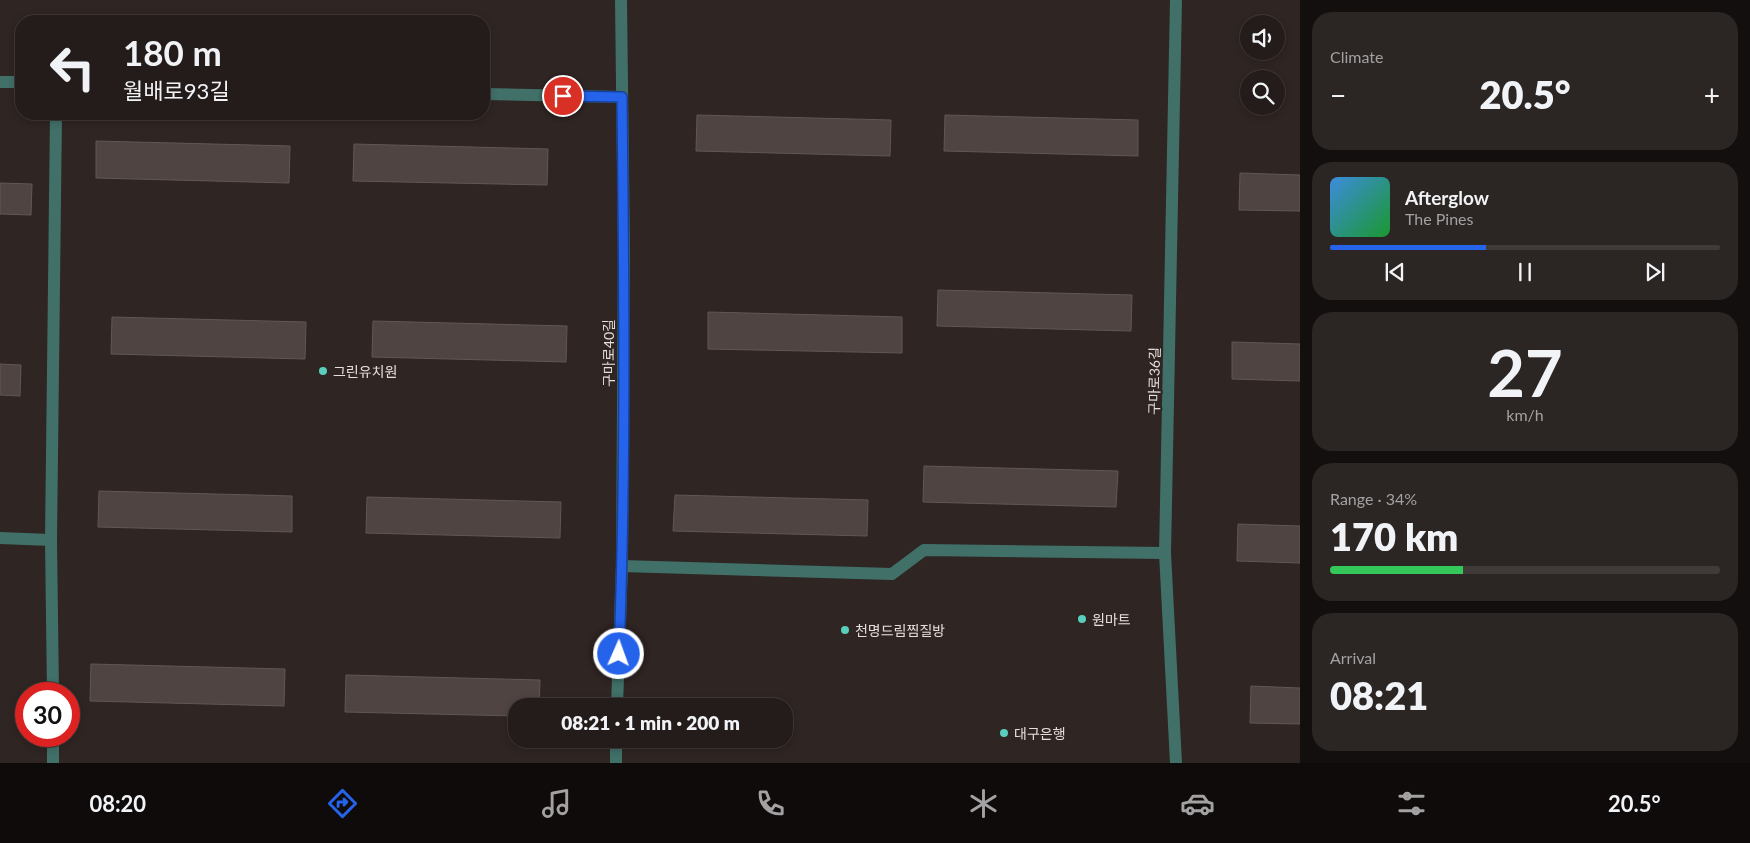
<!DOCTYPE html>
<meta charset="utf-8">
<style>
:root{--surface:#231c1a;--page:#2b2523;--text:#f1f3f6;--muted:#a3a1a2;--line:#403a39;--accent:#2563eb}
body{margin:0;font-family:Lato,"Noto Sans KR",sans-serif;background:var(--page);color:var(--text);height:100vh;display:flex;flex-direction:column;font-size:19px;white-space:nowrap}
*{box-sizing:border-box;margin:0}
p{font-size:16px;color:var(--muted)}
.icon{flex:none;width:28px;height:28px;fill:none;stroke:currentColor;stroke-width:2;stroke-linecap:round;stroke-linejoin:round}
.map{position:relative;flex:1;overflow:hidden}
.panel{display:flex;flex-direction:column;gap:12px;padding:12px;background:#130f0e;width:450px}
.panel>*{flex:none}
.guide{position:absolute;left:15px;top:15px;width:475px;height:105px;border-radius:20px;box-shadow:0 2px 8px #0003,0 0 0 1px var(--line);background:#231c1a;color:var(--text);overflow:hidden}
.fabs{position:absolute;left:1240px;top:15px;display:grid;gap:10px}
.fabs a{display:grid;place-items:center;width:45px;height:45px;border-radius:50%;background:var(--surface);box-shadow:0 2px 8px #0003,0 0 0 1px var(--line);font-size:25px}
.speed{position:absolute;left:15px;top:682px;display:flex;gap:10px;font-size:25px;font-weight:700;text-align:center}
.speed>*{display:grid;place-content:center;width:65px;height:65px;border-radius:50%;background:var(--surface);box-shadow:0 2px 8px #0003,0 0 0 1px var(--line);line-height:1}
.speed .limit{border:8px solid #d22;background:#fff;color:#111}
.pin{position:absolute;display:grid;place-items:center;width:42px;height:42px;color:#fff;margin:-21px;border:2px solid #fff;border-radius:50%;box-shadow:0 1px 5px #0007}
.me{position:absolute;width:55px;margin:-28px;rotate:2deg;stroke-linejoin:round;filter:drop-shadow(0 0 4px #0008)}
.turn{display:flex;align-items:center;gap:18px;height:105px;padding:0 25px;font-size:22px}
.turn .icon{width:65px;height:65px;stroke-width:2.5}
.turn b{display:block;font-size:35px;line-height:42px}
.big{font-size:38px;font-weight:800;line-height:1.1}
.panel .widget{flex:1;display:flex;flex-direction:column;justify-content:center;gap:8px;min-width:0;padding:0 18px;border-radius:20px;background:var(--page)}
.panel .dial{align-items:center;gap:0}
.dial b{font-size:65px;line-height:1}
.song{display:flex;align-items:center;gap:15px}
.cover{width:60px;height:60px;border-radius:8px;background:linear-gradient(135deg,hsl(210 70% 55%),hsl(130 70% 35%))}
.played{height:5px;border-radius:2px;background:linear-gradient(90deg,var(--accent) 40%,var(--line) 40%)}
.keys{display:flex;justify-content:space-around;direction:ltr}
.heat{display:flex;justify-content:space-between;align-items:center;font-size:28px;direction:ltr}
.charge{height:8px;border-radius:4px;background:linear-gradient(90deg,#34c759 34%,var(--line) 0)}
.trip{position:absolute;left:508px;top:698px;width:285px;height:50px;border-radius:20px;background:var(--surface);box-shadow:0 2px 8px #0003,0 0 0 1px var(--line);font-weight:800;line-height:50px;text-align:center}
.dock{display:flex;height:80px;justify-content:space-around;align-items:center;background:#0e0b0a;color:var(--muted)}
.dock .icon{width:35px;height:35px}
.dock .active{color:var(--accent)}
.dock b{font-size:22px;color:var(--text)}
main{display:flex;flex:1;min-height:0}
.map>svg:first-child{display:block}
.building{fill:#4f4442;stroke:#625755}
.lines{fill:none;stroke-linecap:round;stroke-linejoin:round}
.minor{stroke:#407068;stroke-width:12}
.route-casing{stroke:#184099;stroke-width:12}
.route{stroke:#2563eb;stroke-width:9}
.poi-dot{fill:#5acebd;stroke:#2f2523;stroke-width:2}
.labels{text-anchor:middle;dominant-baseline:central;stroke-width:4.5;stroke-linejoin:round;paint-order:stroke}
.street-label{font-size:14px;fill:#e5dedc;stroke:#2f2523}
.poi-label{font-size:14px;fill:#e5dedc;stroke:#2f2523;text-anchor:start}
</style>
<main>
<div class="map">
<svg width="1300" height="763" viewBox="0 0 1300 763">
<rect width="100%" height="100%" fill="#2f2523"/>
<g class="building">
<polygon points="697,115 891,120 890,156 696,151"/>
<polygon points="945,115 1138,120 1138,156 944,151"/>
<polygon points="96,141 290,146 289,183 96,178"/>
<polygon points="354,144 548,149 547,185 353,181"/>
<polygon points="1240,173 1300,175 1300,211 1239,210"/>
<polygon points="0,183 32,184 31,215 0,214"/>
<polygon points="938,290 1132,295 1131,331 937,326"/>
<polygon points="708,312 902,317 902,353 708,349"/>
<polygon points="112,317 306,322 305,359 111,354"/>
<polygon points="373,321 567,326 566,362 372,357"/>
<polygon points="1232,342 1300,344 1300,381 1232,379"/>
<polygon points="0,364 21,365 20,396 0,395"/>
<polygon points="924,466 1118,471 1116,507 923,502"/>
<polygon points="99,491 292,496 292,532 98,527"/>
<polygon points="675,495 868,500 867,536 673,531"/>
<polygon points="367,497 561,502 560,538 366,533"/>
<polygon points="1238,524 1300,526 1300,563 1237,561"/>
<polygon points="91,664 285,669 284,706 90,701"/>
<polygon points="346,675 540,680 539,706 516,706 516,716 345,712"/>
<polygon points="1251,686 1300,688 1300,724 1250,723"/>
</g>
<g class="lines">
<g class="minor">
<polyline points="1176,0 1165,553 1176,763"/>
<polyline points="0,82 21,82"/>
<polyline points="484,94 622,97"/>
<polyline points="0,538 51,540"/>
<polyline points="622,566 892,574 924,550 1165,553"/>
<polyline points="53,694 51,540 56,114"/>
<polyline points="617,706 622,566 624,252 621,0"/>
<polyline points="53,736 53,763"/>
<polyline points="616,763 616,739"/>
</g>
</g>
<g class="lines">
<g class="route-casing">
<path id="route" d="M563,96L622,97C624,283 626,468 619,654"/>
</g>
<use href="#route" class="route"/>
</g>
<g class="poi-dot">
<circle cx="323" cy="371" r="5"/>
<circle cx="1082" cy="619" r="5"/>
<circle cx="845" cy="630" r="5"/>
<circle cx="1004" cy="733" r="5"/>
</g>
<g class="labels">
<g class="street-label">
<text transform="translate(608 353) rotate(-90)">구마로40길</text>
<text transform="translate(1154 381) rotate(-89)">구마로36길</text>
</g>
<g class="poi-label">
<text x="333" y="371">그린유치원</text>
<text x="1092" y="619">원마트</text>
<text x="855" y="630">천명드림찜질방</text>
<text x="1014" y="733">대구은행</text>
</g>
</g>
</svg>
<div class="fabs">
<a><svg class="icon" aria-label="sound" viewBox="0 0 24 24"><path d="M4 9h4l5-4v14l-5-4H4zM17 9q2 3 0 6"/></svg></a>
<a><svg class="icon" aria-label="search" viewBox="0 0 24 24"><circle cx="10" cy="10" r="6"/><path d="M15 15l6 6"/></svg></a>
</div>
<div class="speed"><div class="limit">30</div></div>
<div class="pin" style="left:563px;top:96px;background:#d93025"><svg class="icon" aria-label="arrive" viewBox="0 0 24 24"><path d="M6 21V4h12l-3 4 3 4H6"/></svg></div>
<svg class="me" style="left:619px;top:654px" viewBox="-20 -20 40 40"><circle r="17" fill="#2563eb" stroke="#fff" stroke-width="3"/><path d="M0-11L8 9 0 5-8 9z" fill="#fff"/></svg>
<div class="trip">08:21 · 1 min · 200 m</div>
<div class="guide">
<div class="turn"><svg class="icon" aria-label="left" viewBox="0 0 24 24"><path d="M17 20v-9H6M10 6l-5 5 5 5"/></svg><div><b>180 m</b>월배로93길</div></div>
</div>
</div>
<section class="panel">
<div class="widget"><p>Climate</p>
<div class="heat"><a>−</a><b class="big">20.5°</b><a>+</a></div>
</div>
<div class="widget">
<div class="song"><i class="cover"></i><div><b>Afterglow</b><p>The Pines</p></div></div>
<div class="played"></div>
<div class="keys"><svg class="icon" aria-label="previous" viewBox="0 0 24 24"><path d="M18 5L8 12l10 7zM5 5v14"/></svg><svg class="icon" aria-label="pause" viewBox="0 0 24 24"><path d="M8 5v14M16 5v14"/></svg><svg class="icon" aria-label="next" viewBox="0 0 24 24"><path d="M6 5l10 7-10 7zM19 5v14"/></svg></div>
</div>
<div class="widget dial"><b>27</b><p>km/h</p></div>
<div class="widget"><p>Range · 34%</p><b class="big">170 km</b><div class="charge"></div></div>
<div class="widget"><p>Arrival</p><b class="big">08:21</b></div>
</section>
</main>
<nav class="dock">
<b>08:20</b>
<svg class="icon active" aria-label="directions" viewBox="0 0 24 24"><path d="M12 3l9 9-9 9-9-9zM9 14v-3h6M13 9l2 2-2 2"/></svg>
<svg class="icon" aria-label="music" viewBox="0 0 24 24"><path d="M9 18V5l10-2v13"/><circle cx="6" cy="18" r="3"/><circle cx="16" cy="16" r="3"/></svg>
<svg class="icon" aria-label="phone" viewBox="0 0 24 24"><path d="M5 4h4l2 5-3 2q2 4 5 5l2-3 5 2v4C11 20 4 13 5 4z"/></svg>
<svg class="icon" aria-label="climate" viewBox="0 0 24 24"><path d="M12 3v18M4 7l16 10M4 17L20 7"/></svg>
<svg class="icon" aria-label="car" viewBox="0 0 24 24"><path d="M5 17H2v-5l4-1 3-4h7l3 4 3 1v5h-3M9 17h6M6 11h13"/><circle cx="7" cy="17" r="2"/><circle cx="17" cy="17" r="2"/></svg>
<svg class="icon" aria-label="filters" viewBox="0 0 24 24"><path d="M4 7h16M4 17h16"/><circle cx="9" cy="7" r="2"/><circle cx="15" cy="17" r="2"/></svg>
<b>20.5°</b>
</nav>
